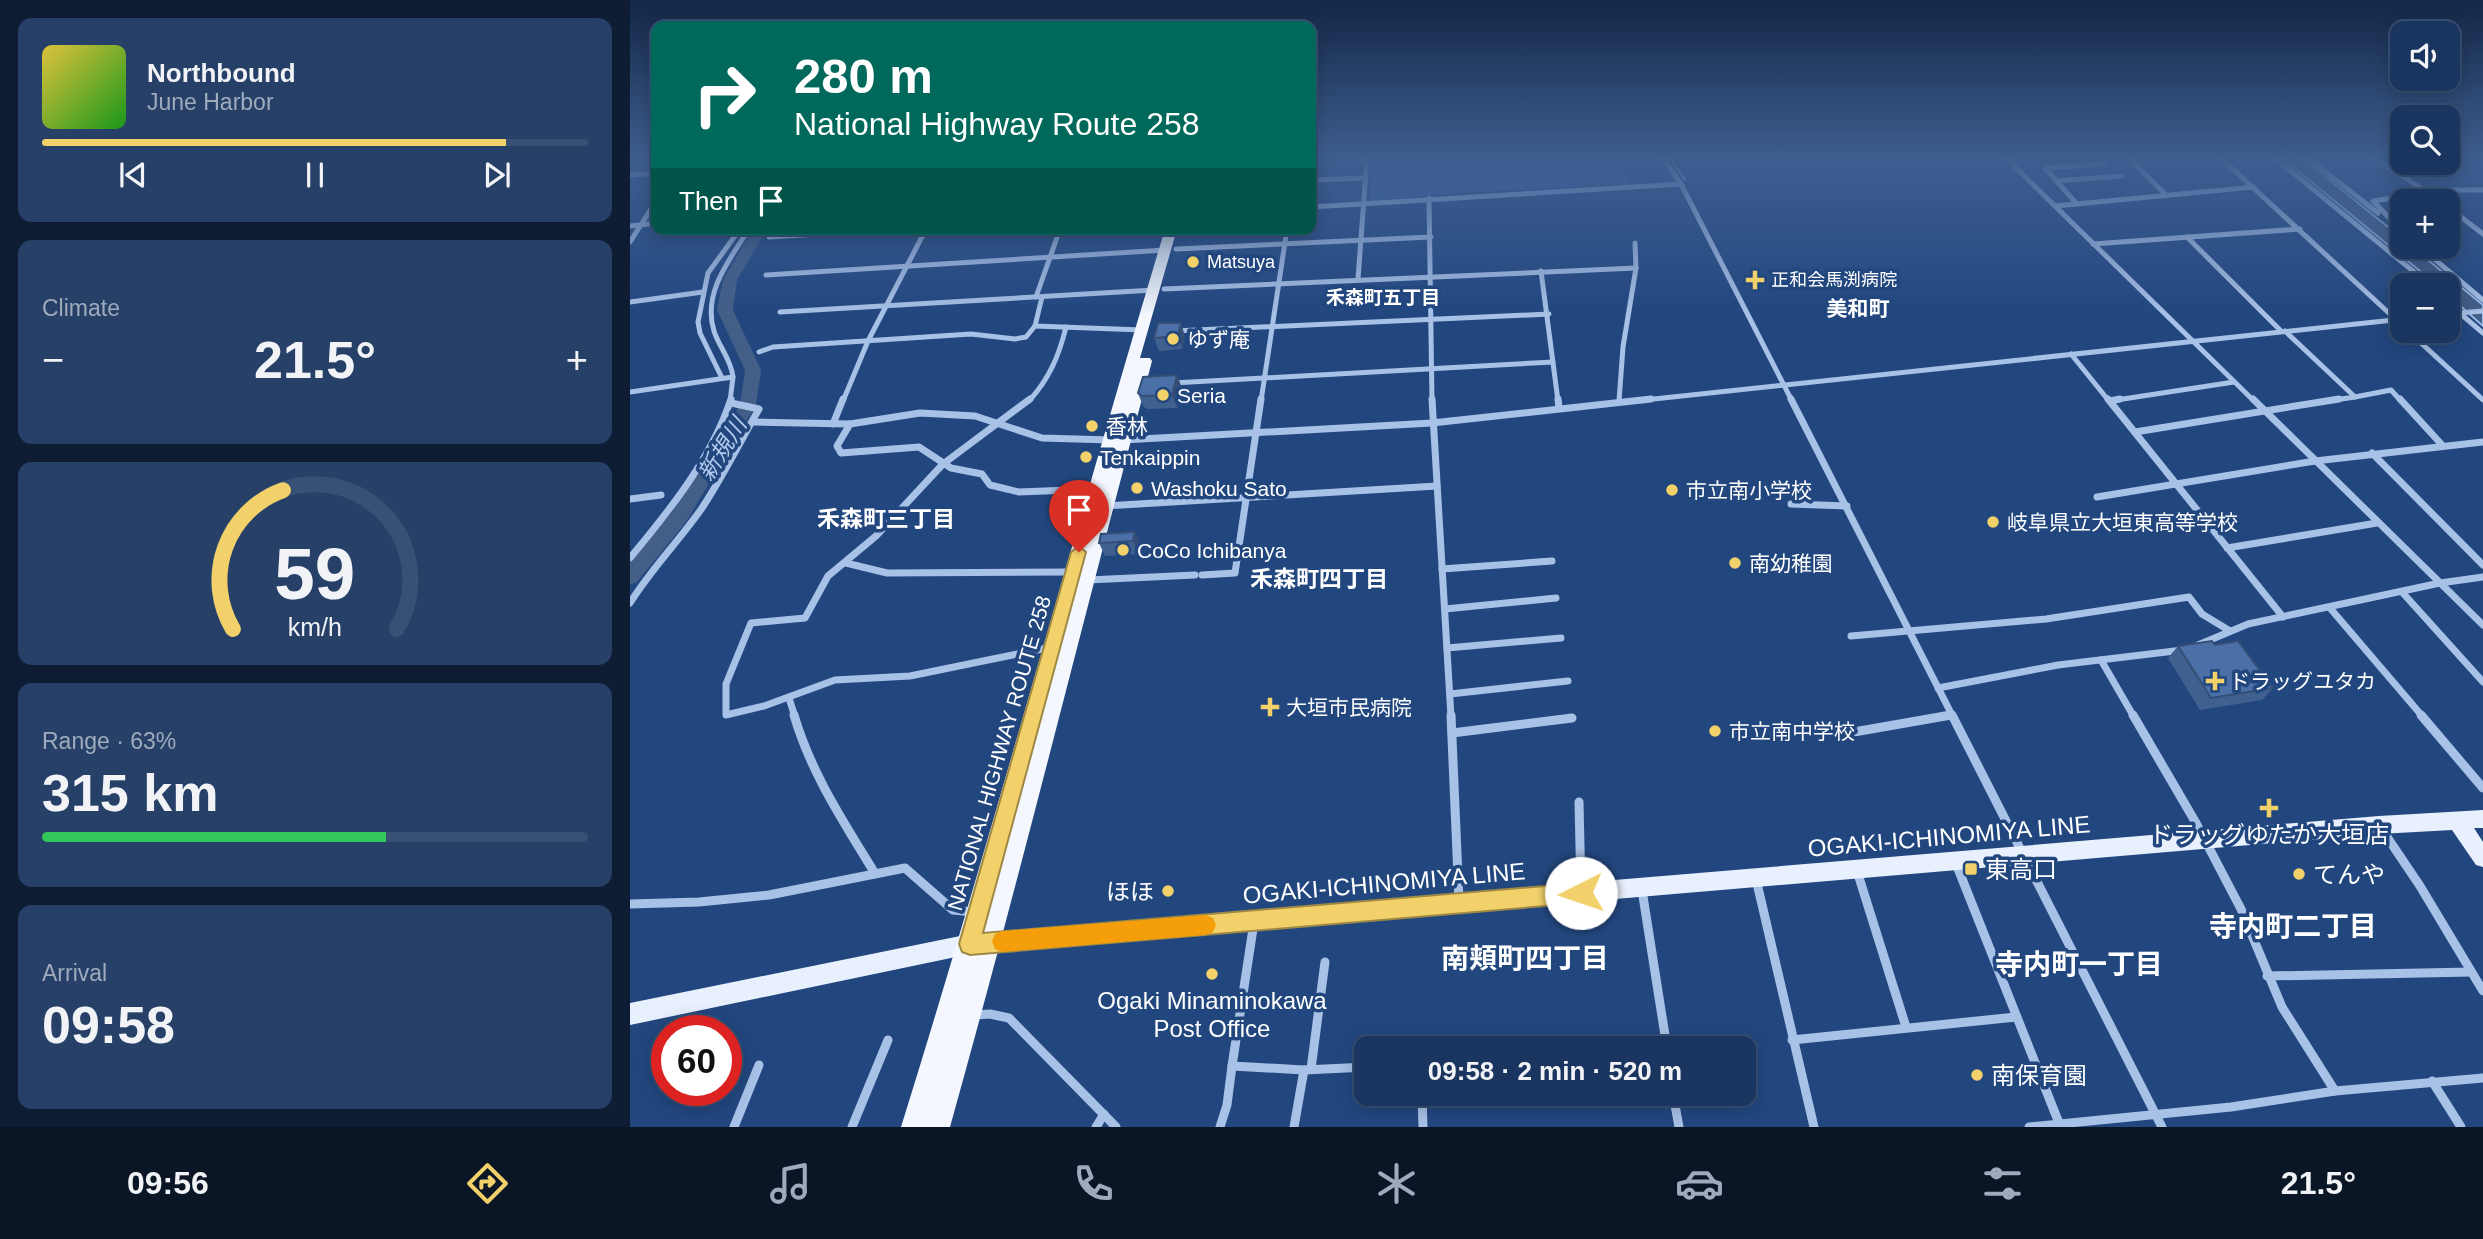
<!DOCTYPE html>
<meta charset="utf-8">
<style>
:root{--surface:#1a355f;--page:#274068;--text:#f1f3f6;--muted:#9fabbd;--line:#385074;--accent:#f2d16a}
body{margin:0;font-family:Arial,"Noto Sans JP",sans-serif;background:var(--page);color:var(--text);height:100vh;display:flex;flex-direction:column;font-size:26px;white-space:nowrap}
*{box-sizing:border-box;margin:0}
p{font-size:23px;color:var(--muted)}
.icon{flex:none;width:38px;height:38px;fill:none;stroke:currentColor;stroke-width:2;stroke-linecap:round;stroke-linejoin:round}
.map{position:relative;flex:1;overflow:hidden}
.drawer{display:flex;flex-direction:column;gap:18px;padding:18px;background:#0e1d34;width:630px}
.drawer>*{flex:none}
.top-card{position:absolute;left:21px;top:21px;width:665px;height:214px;border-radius:14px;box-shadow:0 4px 18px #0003,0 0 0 2px var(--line);background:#00695c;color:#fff;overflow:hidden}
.buttons{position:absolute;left:1760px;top:21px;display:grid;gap:14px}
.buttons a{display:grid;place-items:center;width:70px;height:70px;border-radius:14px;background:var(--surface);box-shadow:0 4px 18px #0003,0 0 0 2px var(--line);font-size:35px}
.speed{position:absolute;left:21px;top:1015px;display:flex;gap:14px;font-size:35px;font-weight:700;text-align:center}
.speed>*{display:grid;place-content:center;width:91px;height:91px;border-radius:50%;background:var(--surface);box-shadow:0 4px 18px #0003,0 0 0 2px var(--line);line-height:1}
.speed .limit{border:10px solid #d22;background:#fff;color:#111}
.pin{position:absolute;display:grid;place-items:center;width:60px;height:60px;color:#fff;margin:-72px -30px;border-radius:50% 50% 50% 0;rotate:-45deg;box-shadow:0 0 7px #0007}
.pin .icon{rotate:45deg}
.me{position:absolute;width:77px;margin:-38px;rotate:266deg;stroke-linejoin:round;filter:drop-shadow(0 0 5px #0008)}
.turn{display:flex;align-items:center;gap:24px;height:147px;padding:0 28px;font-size:32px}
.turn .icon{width:91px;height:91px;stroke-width:2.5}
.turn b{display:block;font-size:49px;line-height:60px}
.then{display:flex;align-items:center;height:66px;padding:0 28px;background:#0003;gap:14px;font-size:26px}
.big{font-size:52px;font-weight:700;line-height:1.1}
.drawer .widget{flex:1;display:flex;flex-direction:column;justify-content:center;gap:10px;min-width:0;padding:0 24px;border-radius:14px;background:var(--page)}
.drawer .dial{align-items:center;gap:0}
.dial svg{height:182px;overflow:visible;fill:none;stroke:var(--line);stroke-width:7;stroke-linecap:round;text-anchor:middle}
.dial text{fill:var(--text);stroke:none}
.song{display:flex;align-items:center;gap:21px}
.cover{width:84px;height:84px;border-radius:10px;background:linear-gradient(135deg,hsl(50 70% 55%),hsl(120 70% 35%))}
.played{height:7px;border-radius:4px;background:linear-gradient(90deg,var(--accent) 85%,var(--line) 85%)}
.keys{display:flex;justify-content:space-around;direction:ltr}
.heat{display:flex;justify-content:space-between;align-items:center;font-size:38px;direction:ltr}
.charge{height:10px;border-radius:5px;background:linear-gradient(90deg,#34c759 63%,var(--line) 0)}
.trip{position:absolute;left:724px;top:1036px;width:402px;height:70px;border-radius:14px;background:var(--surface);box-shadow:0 4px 18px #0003,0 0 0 2px var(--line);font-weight:700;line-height:70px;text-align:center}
.menu{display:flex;height:112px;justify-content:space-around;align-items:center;background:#0a1526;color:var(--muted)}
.menu .icon{width:49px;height:49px}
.menu .active{color:var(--accent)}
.menu b{font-size:32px;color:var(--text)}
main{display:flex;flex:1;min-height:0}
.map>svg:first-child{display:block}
.green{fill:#36609d}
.water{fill:#435e87;stroke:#9cbce8;stroke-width:2}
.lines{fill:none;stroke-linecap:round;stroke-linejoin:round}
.stream{stroke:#9cbce8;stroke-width:2.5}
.river{fill:#435e87;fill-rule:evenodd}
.minor-far2{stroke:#a8c1e6;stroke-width:5}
.minor-far1{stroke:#a8c1e6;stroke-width:7}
.minor{stroke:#a8c1e6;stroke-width:9}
.primary{fill:#e9f0fd;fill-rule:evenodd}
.trunk{fill:#f4f8fe;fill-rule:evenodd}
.wall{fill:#406090}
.shaded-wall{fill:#344e76}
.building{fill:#4b70a8;stroke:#344e76;stroke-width:2}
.route{fill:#f2d16a;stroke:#9d8845;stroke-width:2}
.slow{fill:#f59e0b}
.poi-dot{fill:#f2d16a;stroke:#22477f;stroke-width:2.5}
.labels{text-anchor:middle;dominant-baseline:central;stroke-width:7;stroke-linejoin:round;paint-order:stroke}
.far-poi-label{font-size:18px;fill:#fff;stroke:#22477f;text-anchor:start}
.far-neighbourhood-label{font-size:19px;font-weight:bold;fill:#fff;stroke:#22477f}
.far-quarter-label{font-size:21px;font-weight:bold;fill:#fff;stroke:#22477f}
.poi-label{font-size:21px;fill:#fff;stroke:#22477f;text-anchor:start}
.street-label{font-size:21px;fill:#fff;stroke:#22477f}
.water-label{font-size:23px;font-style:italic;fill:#b3cbee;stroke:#22477f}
.neighbourhood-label{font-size:23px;font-weight:bold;fill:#fff;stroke:#22477f}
.near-poi-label{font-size:24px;fill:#fff;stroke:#22477f;text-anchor:start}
.near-street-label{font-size:24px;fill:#fff;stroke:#22477f}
.near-neighbourhood-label{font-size:28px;font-weight:bold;fill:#fff;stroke:#22477f}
</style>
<main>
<section class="drawer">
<div class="widget">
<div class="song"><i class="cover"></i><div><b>Northbound</b><p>June Harbor</p></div></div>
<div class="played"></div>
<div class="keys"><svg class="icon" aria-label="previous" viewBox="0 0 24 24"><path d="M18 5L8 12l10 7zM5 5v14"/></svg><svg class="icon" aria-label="pause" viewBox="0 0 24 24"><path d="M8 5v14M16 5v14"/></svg><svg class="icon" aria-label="next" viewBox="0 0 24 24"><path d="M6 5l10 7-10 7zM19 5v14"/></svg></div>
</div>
<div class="widget"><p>Climate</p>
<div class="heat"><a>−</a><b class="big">21.5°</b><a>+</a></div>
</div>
<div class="widget dial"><svg viewBox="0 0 100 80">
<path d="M14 69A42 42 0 1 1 86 69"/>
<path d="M14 69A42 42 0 0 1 36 8" stroke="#f2d16a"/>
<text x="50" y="56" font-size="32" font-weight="700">59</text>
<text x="50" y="72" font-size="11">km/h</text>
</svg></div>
<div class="widget"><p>Range · 63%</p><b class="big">315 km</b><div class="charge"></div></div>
<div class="widget"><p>Arrival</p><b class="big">09:58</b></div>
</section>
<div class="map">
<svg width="1853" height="1127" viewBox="0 0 1853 1127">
<rect width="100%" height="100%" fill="#22477f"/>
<polygon class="green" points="742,158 989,158 1001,184 827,193 739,201"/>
<polygon class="water" points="1652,158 1672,158 1773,239 1773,247 1782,247 1853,305 1853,326 1818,295 1818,285 1807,285"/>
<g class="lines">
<polyline class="stream" points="1039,158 1055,179"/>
<polygon class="river" points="123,229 137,229 107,280 103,310 131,370 126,405 56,522 7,582 0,585 0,563 42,512 110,405 115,370 87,310 93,280"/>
<g class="minor-far2">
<polyline points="1033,158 1051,184 1162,401"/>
<polyline points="1376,158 1624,401"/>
<polyline points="1499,158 1535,194"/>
<polyline points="1591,158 1773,326"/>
<polyline points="1645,158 1800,285"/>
<polyline points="1678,158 1748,213"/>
<polyline points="1744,158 1811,201"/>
<polyline points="0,175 26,173"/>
<polyline points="681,180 736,178"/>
<polyline points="1426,181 1491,176"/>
<polyline points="799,198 802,401"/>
<polyline points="1446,203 1415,168 1474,164"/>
<polyline points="1425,206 1624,187"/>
<polyline points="681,207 1051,184"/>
<polyline points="1818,207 1853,234"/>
<polyline points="0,226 26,223"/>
<polyline points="1773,232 1743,201 1821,190 1853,190"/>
<polyline points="139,237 273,229"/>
<polyline points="1557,237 1651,331"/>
<polyline points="0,242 26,201"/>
<polyline points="1463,244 1670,229"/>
<polyline points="1790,247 1853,300"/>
<polyline points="546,249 801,237"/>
<polyline points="911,271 928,401"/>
<polyline points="136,275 535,250"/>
<polyline points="728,279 737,158"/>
<polyline points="534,289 1006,268"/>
<polyline points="406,297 430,229"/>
<polyline points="412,297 405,326 512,330"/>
<polyline points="0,302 73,292"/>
<polyline points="1818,303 1853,333"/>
<polyline points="150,312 524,290"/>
<polyline points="1818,314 1853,311"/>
<polyline points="545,331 919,314"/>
<polyline points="1655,331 1725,397 1698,401"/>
<polyline points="1778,331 1853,400"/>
<polyline points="129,352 143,347 341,334 385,339 396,337 405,326"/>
<polyline points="1441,354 1479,401"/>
<path d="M103,377C101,359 89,347 84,331C72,293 100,259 119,229"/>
<polyline points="92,378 70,333 68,322 78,273 110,229"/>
<polyline points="543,383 923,362"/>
<polyline points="0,392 103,377 100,401"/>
<polyline points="1725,397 1761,390 1771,401"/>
<polyline points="213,401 238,341 296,229"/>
<path d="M399,401C419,379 429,356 436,327"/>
<polyline points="631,401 657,229"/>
<polyline points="989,401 993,347 1006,268 1005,243"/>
<polyline points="1005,401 1773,319"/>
<polyline points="1480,401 1604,382"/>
</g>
<g class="minor-far1">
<polyline points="400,399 313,464 246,536 198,576 175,618 121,623 96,684 96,715 134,706 205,680 280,676 422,647"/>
<polyline points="802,399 821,717"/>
<polyline points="928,399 929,408"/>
<polyline points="1161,399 1323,717"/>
<polyline points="1478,399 1653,617"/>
<polyline points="1623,399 1853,625"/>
<polyline points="1770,399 1813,446"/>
<polyline points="1480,401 1490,399"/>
<polyline points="123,422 220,424 290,413 345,416 412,438 481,440"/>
<polyline points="203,424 213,399"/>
<polyline points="220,424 207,446 211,453 289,447 321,468 352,474 360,485 389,492 466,489"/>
<polyline points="1505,432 1709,399"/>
<polyline points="493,440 802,423 1021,399"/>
<polyline points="1742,453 1853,565"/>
<polyline points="1467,497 1685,461 1853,442"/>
<polyline points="0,499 31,495"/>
<polyline points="1161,504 1217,506"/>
<polyline points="475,506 807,486"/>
<polyline points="1597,548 1747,523"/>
<path d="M0,558C40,510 81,459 101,399"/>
<polyline points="216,563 257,573 441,572"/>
<polyline points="812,569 922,561"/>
<polyline points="572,575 605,573 631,399"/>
<polyline points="458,580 565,575"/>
<polyline points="1772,592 1853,682"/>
<path d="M0,603C21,569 49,541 72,508C93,476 110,442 129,409L101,403"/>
<polyline points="1700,608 1793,717"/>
<polyline points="815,609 926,598"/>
<polyline points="1221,636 1416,619 1559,597 1572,614 1600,631"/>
<polyline points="1568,645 1618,624 1810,583 1853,577"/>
<polyline points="817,648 931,638"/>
<polyline points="1471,660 1504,717"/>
<polyline points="1308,688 1428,665 1553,650"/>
<polyline points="820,694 938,681"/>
<polyline points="159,698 165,717"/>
<polyline points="1311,717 1322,715"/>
</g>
<g class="minor">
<path d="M164,715C181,773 213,821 244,872"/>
<polyline points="821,715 829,900"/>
<polyline points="1322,715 1532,1127"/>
<polyline points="1503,715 1566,823 1611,909 1652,1007 1705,1091"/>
<polyline points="1791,715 1853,788"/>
<polyline points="1224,732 1321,715"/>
<polyline points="822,733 942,718"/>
<polyline points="949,802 951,892"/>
<polyline points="1751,828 1790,886 1853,991"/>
<polyline points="1325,861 1429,1123"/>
<polyline points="1227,871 1276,1027"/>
<polyline points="1126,879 1184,1127"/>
<polyline points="1012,890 1037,1048"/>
<polyline points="0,904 69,902 139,895 275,868 323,910 344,912"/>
<polyline points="1637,976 1841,972"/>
<polyline points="344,1015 360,1014 379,1018 486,1127"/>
<polyline points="1162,1040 1386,1017"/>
<polyline points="602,1066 624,922"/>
<polyline points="681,1069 695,962"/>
<polyline points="1802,1081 1831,1127"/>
<polyline points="792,1094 793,1127"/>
<polyline points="1043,1094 1049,1127"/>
<polyline points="104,1127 129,1065"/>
<polyline points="222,1127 258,1040"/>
<polyline points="466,1127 474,1114"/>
<polyline points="590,1127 597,1105 602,1066 674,1070 737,1067"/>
<polyline points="664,1127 674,1070"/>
<polyline points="1399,1127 1601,1107 1705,1091 1853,1078"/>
</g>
<polygon class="primary" points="1853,810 1853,828 1844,828 1853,842 1853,867 1846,865 1822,830 1749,834 340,954 0,1025 0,1003 340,934 1749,816"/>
<path class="trunk" d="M535,229H547L510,358H520L522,361C454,616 391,873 320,1127H271C364,829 445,528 535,229Z"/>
</g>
<g class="wall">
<polygon points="555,336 552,349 529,351 524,338"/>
<polygon points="552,388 547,408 517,409 513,406 508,393"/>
<polygon points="505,532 511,545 509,554 475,556 469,543"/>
<polygon points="1585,645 1643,688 1632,700 1570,710 1538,658 1548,646"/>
</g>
<g class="shaded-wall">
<polygon points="551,323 555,336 552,349 548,336"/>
<polygon points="547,375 552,388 547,408 542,395"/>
<polygon points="505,532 511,545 509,554 503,541"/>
</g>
<g class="building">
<polygon points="528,323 551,323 548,336 524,338"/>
<polygon points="547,375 542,395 512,396 508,393 513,377"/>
<polygon points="505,532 503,541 469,543 471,534"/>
<polygon points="1582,641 1585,645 1608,641 1643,688 1581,698 1548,646"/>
</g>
<linearGradient id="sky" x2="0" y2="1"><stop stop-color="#132746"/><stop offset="0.5" stop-color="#3e5e90"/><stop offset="1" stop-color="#3e5e90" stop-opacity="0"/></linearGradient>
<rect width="1853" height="316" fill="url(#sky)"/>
<polygon class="route" points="449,546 456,552 353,933 951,883 958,886 961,893 958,900 951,903 340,955 332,952 329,944 441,552"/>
<polygon class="slow" points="576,915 583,918 586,925 583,932 576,935 372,952 365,949 362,941 365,934 372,931"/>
<g class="poi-dot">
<circle cx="563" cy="262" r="7"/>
<path d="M1121.5 269.5h7v7h7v7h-7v7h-7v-7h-7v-7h7z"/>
<circle cx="543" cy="339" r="7"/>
<circle cx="533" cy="395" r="7"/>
<circle cx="462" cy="426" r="7"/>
<circle cx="456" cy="457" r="7"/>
<circle cx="507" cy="488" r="7"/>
<circle cx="1042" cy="490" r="7"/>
<circle cx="1363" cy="522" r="7"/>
<circle cx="493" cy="550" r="7"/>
<circle cx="1105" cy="563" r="7"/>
<path d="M1581.5 670.5h7v7h7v7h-7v7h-7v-7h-7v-7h7z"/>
<path d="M636.5 696.5h7v7h7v7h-7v7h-7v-7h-7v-7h7z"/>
<circle cx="1085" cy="731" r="7"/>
<path d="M1635.5 797.5h7v7h7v7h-7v7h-7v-7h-7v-7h7z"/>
<rect x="1334" y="862" width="14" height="14" rx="3.5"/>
<circle cx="1669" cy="874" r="7"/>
<circle cx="538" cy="891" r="7"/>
<circle cx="582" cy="974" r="7"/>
<circle cx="1347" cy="1075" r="7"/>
</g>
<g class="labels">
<g class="far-poi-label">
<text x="577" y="262">Matsuya</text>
<text x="1141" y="280">正和会馬渕病院</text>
</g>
<g class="far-neighbourhood-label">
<text x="753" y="297">禾森町五丁目</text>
</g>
<g class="far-quarter-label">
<text x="1228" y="308">美和町</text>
</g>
<g class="poi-label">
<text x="557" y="339">ゆず庵</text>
<text x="547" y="395">Seria</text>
<text x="476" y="426">香林</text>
<text x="470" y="457">Tenkaippin</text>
<text x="521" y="488">Washoku Sato</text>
<text x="1056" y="490">市立南小学校</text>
<text x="1377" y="522">岐阜県立大垣東高等学校</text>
<text x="507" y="550">CoCo Ichibanya</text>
<text x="1119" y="563">南幼稚園</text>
<text x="1599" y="681">ドラッグユタカ</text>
<text x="656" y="707">大垣市民病院</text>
<text x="1099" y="731">市立南中学校</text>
</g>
<g class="street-label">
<text transform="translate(369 753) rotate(-74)">NATIONAL HIGHWAY ROUTE 258</text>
</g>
<g class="water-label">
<text transform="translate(92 449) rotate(-58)">新規川</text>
</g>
<g class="neighbourhood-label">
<text x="256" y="519">禾森町三丁目</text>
<text x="689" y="579">禾森町四丁目</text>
</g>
<g class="near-poi-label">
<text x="1639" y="834" text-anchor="middle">ドラッグゆたか大垣店</text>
<text x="1355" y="869">東高口</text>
<text x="1683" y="874">てんや</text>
<text x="524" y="891" text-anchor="end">ほほ</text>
<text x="582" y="1000" text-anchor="middle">Ogaki Minaminokawa<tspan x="582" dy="28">Post Office</tspan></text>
<text x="1361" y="1075">南保育園</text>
</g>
<g class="near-street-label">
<text transform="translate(1319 836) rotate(-5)">OGAKI-ICHINOMIYA LINE</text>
<text transform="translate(754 883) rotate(-5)">OGAKI-ICHINOMIYA LINE</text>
</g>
<g class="near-neighbourhood-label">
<text x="1663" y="926">寺内町二丁目</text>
<text x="895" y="958">南頬町四丁目</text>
<text x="1449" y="964">寺内町一丁目</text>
</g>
</g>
</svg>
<div class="buttons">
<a><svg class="icon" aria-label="sound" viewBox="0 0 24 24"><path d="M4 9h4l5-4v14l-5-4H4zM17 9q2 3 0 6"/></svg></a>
<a><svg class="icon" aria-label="search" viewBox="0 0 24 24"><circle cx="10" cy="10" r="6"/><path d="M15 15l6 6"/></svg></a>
<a>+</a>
<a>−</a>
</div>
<div class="speed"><div class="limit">60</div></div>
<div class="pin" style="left:449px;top:552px;background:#d93025"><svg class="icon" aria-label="arrive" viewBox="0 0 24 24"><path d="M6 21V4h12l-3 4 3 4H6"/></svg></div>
<svg class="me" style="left:951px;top:893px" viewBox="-20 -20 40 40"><circle r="19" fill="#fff"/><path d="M0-13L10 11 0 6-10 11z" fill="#f2d16a"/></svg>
<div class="trip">09:58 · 2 min · 520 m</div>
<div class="top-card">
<div class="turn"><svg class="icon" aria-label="right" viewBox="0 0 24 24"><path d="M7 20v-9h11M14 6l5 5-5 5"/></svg><div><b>280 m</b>National Highway Route 258</div></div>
<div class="then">Then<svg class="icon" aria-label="arrive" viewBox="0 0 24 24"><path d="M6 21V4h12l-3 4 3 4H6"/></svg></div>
</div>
</div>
</main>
<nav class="menu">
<b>09:56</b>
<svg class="icon active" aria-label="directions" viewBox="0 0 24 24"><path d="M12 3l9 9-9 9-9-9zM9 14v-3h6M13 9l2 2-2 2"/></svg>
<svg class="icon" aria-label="music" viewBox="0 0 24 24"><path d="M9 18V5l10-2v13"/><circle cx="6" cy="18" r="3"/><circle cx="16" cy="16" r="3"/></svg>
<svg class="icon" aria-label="phone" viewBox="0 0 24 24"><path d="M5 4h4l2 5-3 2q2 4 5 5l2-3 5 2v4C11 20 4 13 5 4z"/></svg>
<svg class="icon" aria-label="climate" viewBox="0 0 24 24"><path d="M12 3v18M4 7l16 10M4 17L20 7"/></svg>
<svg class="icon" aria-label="car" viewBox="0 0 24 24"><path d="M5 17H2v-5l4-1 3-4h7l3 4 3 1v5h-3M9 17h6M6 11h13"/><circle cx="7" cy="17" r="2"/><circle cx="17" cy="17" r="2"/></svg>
<svg class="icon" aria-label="filters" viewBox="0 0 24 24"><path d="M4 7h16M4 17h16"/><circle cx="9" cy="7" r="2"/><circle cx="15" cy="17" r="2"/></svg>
<b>21.5°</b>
</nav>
